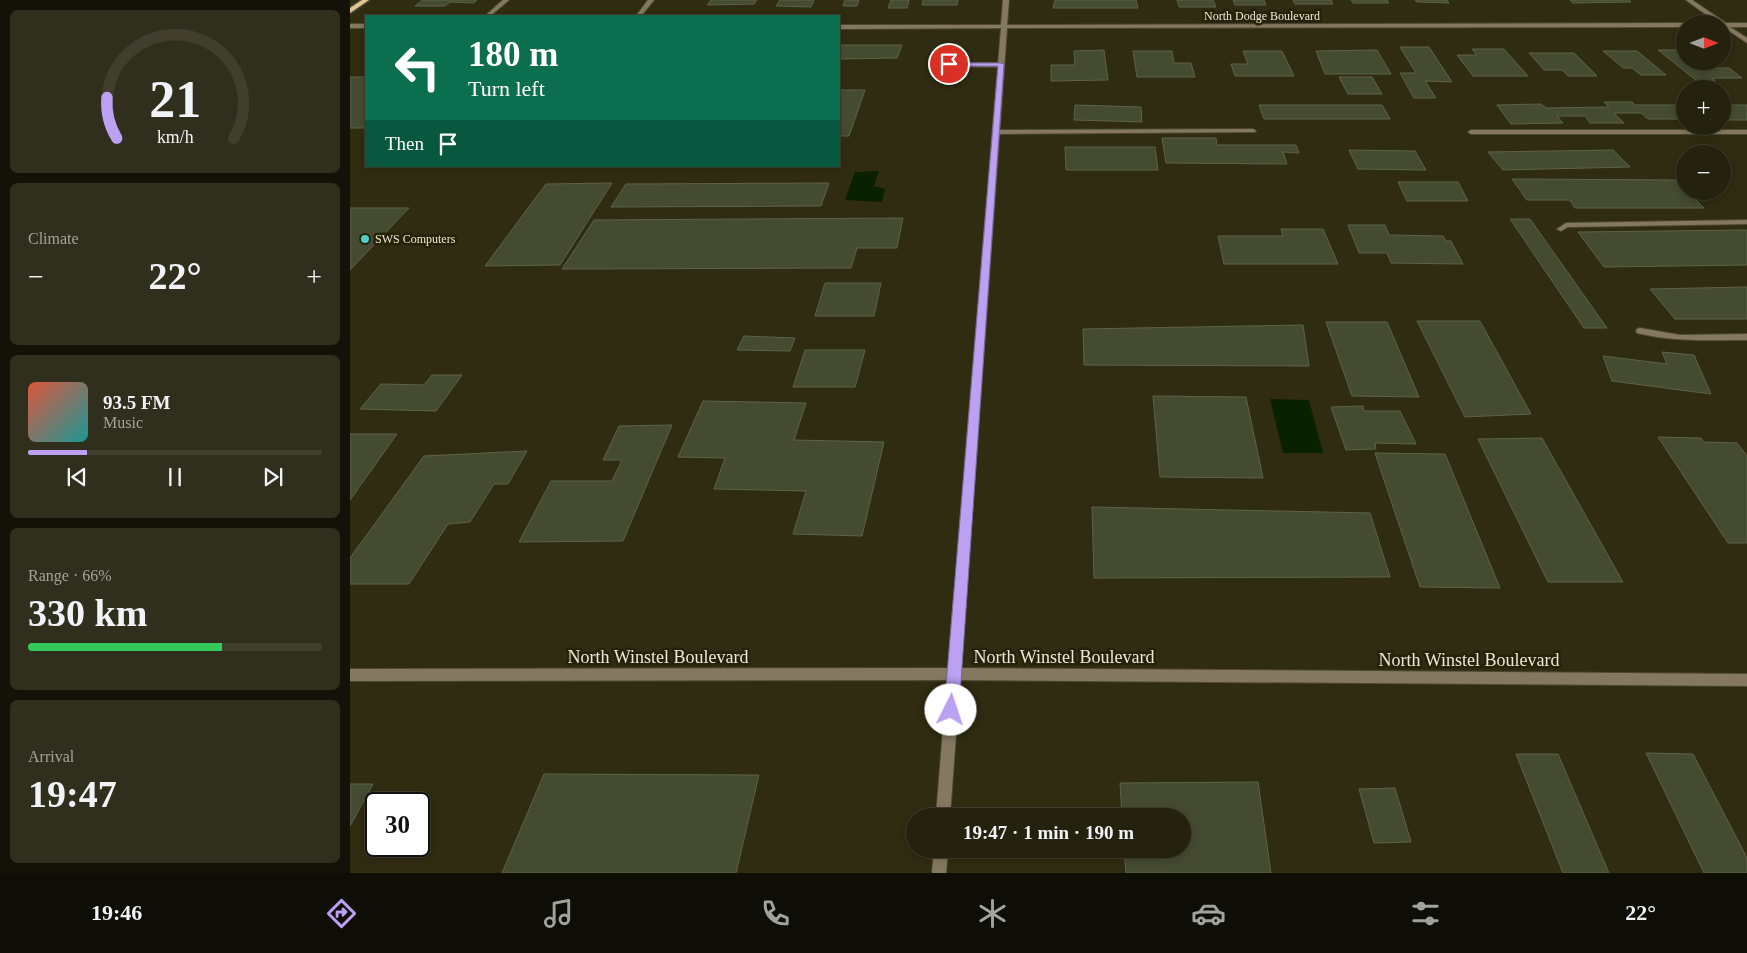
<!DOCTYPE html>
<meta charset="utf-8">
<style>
:root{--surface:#24210e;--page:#302e1c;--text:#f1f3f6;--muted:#a3a39e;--line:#413e2e;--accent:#bca0f2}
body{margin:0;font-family:"Times New Roman",serif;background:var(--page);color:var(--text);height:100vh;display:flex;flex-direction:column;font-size:19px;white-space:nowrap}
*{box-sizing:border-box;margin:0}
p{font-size:16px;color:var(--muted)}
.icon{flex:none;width:28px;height:28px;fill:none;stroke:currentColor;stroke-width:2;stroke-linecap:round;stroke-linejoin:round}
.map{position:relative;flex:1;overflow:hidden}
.sheet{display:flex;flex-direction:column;gap:10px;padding:10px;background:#141208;width:350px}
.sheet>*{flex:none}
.banner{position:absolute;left:15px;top:15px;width:475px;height:152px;border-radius:0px;box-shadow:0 2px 8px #0003,0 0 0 1px var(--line);background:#0b6e4f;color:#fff;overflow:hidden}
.needle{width:32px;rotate:90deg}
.buttons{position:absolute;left:1326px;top:15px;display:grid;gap:10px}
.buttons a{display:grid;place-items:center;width:55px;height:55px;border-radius:50%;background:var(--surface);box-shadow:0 2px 8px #0003,0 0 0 1px var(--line);font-size:25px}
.speed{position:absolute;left:15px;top:792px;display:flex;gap:10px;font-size:25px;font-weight:700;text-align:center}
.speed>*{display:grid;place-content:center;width:65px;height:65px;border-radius:50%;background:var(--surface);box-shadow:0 2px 8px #0003,0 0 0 1px var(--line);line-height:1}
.speed .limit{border:2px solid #111;border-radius:8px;background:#fff;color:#111}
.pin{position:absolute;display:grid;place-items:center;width:42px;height:42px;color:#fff;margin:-21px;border:2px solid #fff;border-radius:50%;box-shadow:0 1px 5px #0007}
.me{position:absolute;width:55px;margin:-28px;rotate:4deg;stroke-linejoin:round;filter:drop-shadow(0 0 4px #0008)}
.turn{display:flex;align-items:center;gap:18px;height:105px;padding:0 20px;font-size:22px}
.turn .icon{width:65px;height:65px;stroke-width:2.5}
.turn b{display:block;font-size:35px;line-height:42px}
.then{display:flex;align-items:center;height:48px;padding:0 20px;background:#0003;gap:10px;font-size:19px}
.big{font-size:38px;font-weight:600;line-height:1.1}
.sheet .widget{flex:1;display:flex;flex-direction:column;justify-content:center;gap:8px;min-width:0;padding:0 18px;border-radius:8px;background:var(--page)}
.sheet .dial{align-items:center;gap:0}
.dial svg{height:130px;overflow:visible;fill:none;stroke:var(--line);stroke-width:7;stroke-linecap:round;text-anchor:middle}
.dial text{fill:var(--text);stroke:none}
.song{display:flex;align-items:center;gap:15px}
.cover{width:60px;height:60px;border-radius:8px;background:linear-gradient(135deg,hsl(10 70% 55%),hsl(180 70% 35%))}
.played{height:5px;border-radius:2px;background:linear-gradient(90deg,var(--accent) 20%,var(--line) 20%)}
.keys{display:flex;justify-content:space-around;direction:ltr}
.heat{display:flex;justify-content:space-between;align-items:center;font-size:28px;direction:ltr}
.charge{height:8px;border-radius:4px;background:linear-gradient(90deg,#34c759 66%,var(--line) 0)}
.trip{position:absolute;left:556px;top:808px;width:285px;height:50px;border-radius:25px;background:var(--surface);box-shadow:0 2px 8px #0003,0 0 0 1px var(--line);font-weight:600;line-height:50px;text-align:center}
.tab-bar{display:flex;height:80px;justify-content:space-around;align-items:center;background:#0e0d06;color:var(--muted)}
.tab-bar .icon{width:35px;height:35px}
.tab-bar .selected{color:var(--accent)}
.tab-bar b{font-size:22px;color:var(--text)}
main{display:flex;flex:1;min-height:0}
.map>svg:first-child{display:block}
.water{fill:#0a2100}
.building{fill:#454b31;stroke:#5d6348}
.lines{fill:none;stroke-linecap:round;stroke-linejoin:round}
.lane-casing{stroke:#4e4a32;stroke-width:2}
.street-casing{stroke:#4e4a32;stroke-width:2}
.primary-casing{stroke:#4e4a32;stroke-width:3}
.lane{fill:#857861;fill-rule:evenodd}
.street{fill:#857861;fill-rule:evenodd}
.primary{fill:#dfc494;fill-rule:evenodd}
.route{fill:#bca0f2;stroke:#7a689d}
.poi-dot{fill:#53cdc9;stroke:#262208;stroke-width:2}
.labels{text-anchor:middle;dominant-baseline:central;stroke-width:5;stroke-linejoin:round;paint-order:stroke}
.far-street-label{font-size:12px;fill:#ebe8d9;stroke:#262208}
.far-poi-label{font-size:12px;fill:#ebe8d9;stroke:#262208;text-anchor:start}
.near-street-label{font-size:18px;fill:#ebe8d9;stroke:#262208}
</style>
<main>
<section class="sheet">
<div class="widget dial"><svg viewBox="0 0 100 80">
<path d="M14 69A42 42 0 1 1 86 69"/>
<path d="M14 69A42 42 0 0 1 8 44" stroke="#bca0f2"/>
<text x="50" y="56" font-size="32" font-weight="700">21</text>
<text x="50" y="72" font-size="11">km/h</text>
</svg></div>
<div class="widget"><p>Climate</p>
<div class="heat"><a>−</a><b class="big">22°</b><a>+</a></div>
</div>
<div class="widget">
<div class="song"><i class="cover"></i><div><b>93.5 FM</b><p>Music</p></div></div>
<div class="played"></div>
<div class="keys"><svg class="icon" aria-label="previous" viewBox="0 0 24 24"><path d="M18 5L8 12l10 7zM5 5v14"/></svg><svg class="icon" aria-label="pause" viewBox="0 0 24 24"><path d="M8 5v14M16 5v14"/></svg><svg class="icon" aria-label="next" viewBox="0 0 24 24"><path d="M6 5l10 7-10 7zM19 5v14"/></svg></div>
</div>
<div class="widget"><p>Range · 66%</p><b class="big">330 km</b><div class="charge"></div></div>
<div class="widget"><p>Arrival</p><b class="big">19:47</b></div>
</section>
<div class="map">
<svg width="1397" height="873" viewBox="0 0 1397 873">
<rect width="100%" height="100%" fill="#302c12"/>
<g class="water">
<polygon points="529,171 524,186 535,189 532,202 495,200 505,172"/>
<polygon points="920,399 959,400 973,453 933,453"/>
</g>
<g class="building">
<polygon points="73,0 127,0 124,3 100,2 95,6 65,6"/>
<polygon points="361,0 407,0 404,4 357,5"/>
<polygon points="430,0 464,0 461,7 426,6"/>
<polygon points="495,0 509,0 507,6 493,6"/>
<polygon points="541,0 559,0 557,8 538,8"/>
<polygon points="573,0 608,0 607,5 572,5"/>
<polygon points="705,0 786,0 788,8 703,8"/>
<polygon points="827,0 863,0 866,7 829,7"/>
<polygon points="883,0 914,0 916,5 885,5"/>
<polygon points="943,0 981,0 983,4 945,4"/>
<polygon points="1001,0 1037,0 1039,3 1003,3"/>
<polygon points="1065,0 1097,0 1099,3 1067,2"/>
<polygon points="1220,0 1279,0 1281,2 1223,3"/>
<polygon points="489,45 552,45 547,58 489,59"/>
<polygon points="1050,47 1079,47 1102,82 1075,81 1086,98 1064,98 1050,73 1066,73"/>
<polygon points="1122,49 1154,49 1178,76 1123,76 1107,55 1127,55"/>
<polygon points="754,50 758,80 701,81 701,65 725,65 724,51"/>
<polygon points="1027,50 1041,74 975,74 966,51"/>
<polygon points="1308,50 1335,50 1335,61 1362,61 1355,62 1363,68 1379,68 1392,78 1363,78 1365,81 1347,81"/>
<polygon points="783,51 822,51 824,63 841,63 845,77 787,77"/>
<polygon points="893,51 932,51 944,76 885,76 881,64 898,64"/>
<polygon points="1253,51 1287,51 1316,75 1291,75 1282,68 1273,68"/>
<polygon points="1179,53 1224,53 1247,76 1218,76 1212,70 1194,70"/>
<rect x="0" y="77" width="16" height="51"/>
<polygon points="989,77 1022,77 1032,94 998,94"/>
<polygon points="489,90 515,90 499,136 489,136"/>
<polygon points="1254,102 1282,102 1285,105 1335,105 1335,119 1298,119 1291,113 1264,113 1274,123 1240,123 1235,116 1207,116 1213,123 1161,124 1147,105 1191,104 1196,108 1259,107"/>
<polygon points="725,105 791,107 792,122 724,120"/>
<polygon points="909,105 1032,105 1040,119 914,119"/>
<rect x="1372" y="105" width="25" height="15"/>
<polygon points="812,138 866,138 867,145 946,145 949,153 933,152 937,164 816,163"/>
<polygon points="715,147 805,147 808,170 716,170"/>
<polygon points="999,150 1065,151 1076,170 1008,169"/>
<polygon points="1263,150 1280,167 1153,170 1138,152"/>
<polygon points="1162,179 1326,180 1335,191 1337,191 1354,208 1225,208 1220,200 1177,200"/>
<polygon points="1048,182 1108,182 1118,201 1057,201"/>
<polygon points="262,183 210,265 135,266 196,184"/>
<polygon points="479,183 471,206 261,207 276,184"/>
<polygon points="0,208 59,208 0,270"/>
<polygon points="553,218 547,248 507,248 501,268 212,269 244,220"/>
<polygon points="1160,219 1180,219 1257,328 1234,328"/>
<polygon points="998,225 1035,225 1039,235 1093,236 1096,241 1101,241 1113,264 1041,263 1037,253 1009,253"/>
<polygon points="931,229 973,229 988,264 874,264 868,236 933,236"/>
<polygon points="1397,230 1397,265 1254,267 1228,232"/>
<polygon points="475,283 531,283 524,316 465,316"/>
<polygon points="1397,287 1397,319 1325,319 1300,289"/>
<polygon points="1067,321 1130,321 1181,414 1115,417"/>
<polygon points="976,322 1037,322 1069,397 1002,396"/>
<polygon points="953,325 959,366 734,365 733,329"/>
<polygon points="394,336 445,338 440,351 387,350"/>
<polygon points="455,350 515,350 505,387 443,387"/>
<polygon points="1312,352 1344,355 1361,394 1262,381 1253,356 1317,364"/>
<polygon points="82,375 112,375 86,411 10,409 31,384 74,385"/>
<polygon points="803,396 896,397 913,478 810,477"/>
<polygon points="353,401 456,403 444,440 534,442 512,536 443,534 456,491 364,489 375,458 328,457"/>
<polygon points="1013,406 1014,411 1050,411 1066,444 1025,443 1026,449 996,450 981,407"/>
<polygon points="322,425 273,541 169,542 201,481 262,481 272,460 253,460 269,426"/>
<polygon points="0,434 47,434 0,500"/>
<polygon points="1308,437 1351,438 1354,442 1387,443 1397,456 1397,543 1378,543"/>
<polygon points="1192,438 1273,582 1198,582 1128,439"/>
<polygon points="177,451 158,484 144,484 120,522 98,524 59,584 0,584 0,558 74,456"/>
<polygon points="1025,453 1095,454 1150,588 1070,587"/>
<polygon points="742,507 1020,513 1040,577 744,578"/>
<polygon points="1296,753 1343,754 1397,858 1397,873 1354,873"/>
<polygon points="1166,754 1208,754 1259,873 1213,873"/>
<polygon points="194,774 409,775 386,873 152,873"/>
<polygon points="908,782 921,873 776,873 774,849 832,849 832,816 772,816 770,783"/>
<polygon points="0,784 23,784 0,826"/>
<polygon points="1045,788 1061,842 1024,843 1009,789"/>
</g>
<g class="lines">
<g class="lane-casing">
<g id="lane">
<polygon points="153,0 159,0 140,16 135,16"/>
<polygon points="298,0 304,0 291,16 286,16"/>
<polygon points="580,63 651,63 654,65 651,67 582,66 579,64"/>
<polygon points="903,129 906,131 905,132 646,134 643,132 646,130"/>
<polygon points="1397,130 1397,134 1121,134 1118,132 1121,130"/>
<polygon points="1397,220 1397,224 1218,227 1211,231 1207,229 1216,223"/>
<path d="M1290,328L1330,335L1397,334V340C1360,340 1323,342 1287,333L1286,331L1287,329Z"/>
</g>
</g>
<g class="street-casing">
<g id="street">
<polygon points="653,0 659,0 657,25 1335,23 1336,24 1335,24 1335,27 657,28 611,668 1397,674 1397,686 610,680 600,816 586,816 597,680 0,681 0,669 598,668 651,28 489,29 489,25 651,25"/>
<polygon points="1336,0 1342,0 1376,23 1397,23 1397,27 1380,27 1397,38 1397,43 1372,26 1372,24 1369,24"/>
<rect x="0" y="24" width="16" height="4"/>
<polygon points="584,849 598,849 596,873 582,873"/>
</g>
</g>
<g class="primary-casing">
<polygon id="primary" points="12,0 19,0 0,13 0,8"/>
</g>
<use href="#lane" class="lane"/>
<use href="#street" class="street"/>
<use href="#primary" class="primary"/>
</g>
<polygon class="route" points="597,63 651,63 654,64 609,710 607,715 601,717 596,715 594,710 648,66 599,66 596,64"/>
<circle class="poi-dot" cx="15" cy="239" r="5"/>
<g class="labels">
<g class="far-street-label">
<text x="912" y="16">North Dodge Boulevard</text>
</g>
<g class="far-poi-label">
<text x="25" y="239">SWS Computers</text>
</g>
<g class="near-street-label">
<text x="308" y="657">North Winstel Boulevard</text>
<text x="714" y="657">North Winstel Boulevard</text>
<text x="1119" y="660">North Winstel Boulevard</text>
</g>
</g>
</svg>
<div class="buttons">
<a><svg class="needle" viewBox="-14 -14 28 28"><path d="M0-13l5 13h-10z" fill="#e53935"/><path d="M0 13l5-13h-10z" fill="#a3a39e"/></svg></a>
<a>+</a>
<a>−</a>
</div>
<div class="speed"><div class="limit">30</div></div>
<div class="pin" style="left:599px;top:64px;background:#d93025"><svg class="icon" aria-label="arrive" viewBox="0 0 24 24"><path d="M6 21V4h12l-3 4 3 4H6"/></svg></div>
<svg class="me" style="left:601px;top:710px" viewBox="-20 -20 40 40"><circle r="19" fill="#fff"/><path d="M0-13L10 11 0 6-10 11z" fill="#bca0f2"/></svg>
<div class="trip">19:47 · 1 min · 190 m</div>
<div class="banner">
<div class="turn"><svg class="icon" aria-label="left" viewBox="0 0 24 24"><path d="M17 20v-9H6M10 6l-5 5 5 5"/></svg><div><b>180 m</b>Turn left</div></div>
<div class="then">Then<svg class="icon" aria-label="arrive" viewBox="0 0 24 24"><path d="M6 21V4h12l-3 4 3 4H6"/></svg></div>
</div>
</div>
</main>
<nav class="tab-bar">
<b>19:46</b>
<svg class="icon selected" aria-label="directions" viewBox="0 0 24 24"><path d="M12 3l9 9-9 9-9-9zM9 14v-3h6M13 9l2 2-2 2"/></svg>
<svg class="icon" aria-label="music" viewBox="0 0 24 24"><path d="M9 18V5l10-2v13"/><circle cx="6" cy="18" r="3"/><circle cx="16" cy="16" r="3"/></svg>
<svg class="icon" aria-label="phone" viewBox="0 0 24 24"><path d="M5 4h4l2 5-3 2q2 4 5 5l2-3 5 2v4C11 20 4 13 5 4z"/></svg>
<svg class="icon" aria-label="climate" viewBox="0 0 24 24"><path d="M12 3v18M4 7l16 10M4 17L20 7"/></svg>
<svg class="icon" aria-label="car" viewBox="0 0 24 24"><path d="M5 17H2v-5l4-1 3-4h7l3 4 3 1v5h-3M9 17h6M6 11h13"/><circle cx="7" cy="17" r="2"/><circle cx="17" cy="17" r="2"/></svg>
<svg class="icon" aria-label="filters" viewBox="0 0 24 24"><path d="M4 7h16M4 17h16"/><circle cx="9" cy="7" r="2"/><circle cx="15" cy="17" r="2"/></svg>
<b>22°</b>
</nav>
